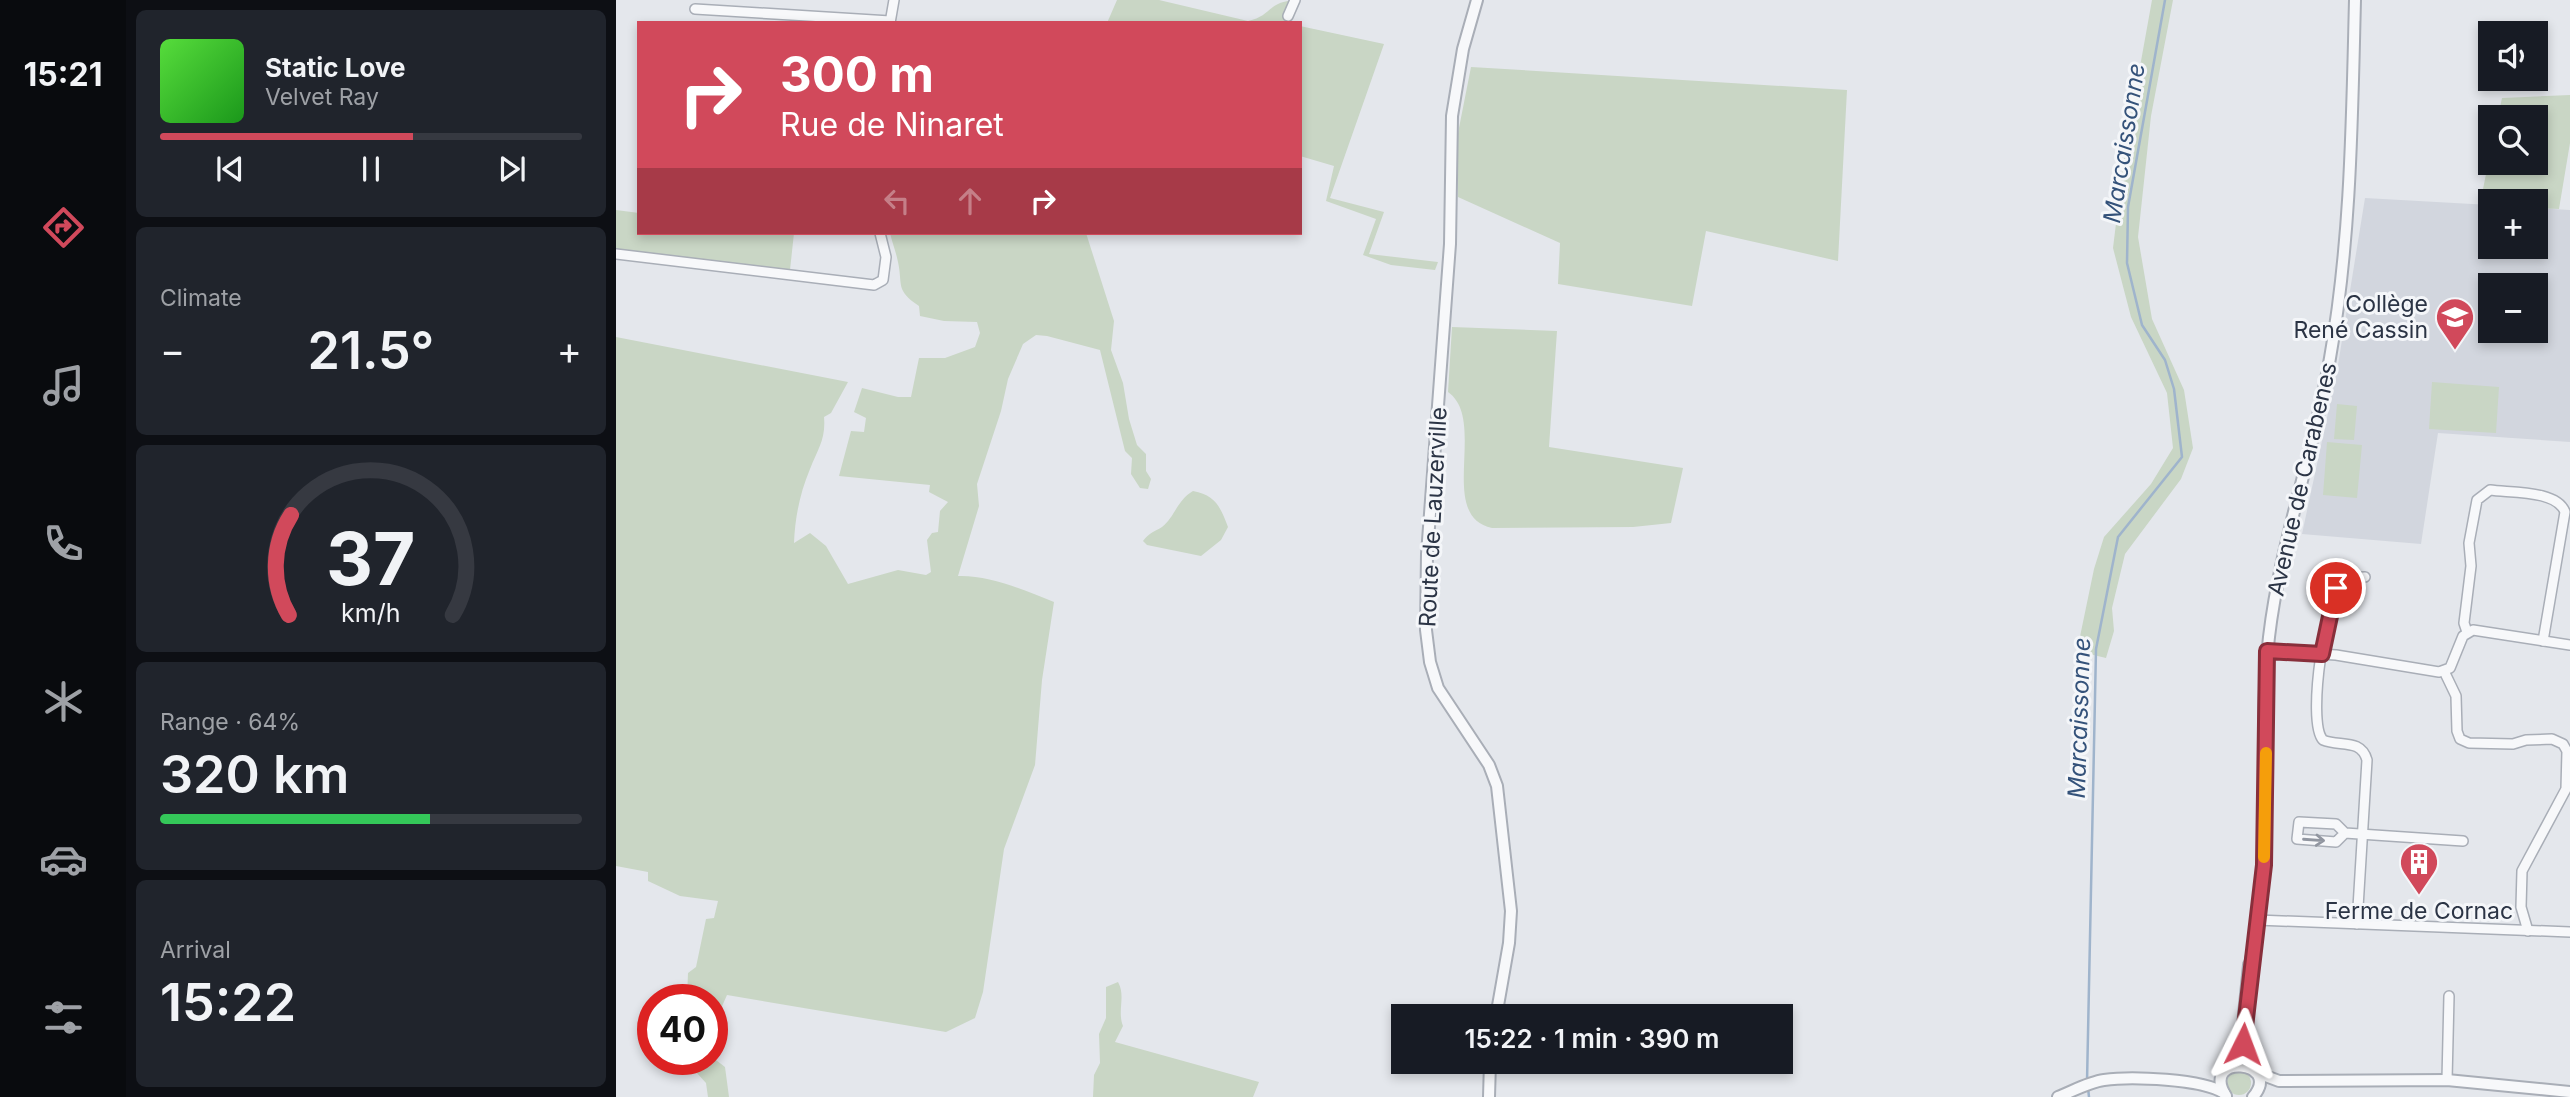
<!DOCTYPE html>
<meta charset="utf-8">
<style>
:root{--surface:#171b24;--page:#20242c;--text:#f1f3f6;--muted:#9ea1a6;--line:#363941;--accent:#d1495b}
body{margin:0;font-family:Inter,sans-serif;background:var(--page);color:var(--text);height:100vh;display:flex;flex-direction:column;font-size:26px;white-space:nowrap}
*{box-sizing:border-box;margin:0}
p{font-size:23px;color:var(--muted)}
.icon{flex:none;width:38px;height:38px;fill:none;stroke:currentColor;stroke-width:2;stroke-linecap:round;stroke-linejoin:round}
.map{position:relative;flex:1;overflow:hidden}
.side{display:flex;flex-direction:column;gap:10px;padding:10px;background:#0d0f14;width:490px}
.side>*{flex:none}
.hud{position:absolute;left:21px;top:21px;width:665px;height:214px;border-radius:0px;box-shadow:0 4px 10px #0003;background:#d1495b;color:#fff;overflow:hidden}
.controls{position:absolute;left:1862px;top:21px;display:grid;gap:14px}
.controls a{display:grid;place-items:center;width:70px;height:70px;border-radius:0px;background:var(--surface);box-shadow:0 4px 10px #0003;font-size:35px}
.speed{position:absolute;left:21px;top:984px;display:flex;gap:14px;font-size:35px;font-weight:700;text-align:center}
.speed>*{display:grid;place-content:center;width:91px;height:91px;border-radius:50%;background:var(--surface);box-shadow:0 4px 10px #0003;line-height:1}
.speed .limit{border:10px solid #d22;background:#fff;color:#111}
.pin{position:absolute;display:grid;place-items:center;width:60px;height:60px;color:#fff;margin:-30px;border:4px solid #fff;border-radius:50%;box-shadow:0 2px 7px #0007}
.me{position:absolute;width:77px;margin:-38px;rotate:3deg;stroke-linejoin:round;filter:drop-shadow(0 0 5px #0008)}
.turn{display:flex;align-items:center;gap:24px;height:147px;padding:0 28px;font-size:32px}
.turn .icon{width:91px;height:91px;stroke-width:2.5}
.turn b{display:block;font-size:49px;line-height:60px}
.lanes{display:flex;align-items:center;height:66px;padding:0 28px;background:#0003;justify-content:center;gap:35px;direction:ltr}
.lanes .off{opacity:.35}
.big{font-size:52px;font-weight:600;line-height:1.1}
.side .card{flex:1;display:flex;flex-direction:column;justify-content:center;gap:10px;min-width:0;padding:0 24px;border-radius:10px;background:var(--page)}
.side .dial{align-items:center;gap:0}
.dial svg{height:182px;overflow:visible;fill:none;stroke:var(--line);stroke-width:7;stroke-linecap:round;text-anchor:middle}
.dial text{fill:var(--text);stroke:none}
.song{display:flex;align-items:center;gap:21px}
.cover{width:84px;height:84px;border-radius:10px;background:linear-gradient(135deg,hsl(110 70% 55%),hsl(120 70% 35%))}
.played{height:7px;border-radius:4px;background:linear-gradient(90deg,var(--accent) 60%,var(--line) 60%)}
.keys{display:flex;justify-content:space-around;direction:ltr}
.heat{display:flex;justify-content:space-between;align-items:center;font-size:38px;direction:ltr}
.charge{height:10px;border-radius:5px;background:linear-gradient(90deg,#34c759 64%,var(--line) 0)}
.trip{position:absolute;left:775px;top:1004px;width:402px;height:70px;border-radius:0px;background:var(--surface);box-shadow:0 4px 10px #0003;font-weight:600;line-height:70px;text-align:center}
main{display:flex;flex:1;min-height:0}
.dock{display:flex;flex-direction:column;width:126px;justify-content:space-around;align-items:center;background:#090b0e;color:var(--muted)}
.dock .icon{width:49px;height:49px}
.dock .selected{color:var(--accent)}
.dock b{font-size:32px;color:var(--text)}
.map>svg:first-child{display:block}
.built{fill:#d2d6de;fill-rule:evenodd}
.green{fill:#c9d6c5}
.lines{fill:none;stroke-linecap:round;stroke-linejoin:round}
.stream{stroke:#9fb4cc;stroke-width:2.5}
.minor-casing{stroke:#a9aeb7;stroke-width:12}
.tertiary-casing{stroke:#a9aeb7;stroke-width:14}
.minor{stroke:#f7f8fa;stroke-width:9}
.tertiary{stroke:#f7f8fa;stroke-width:10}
.oneway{stroke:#9196a0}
.route-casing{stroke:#882f3b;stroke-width:18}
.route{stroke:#d1495b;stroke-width:12}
.slow{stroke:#f59e0b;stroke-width:12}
.labels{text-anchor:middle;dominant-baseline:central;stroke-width:6;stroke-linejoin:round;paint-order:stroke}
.poi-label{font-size:23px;fill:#2b3445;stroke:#f4f6f9;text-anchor:end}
.street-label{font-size:23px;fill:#2b3445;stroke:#f4f6f9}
.water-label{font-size:24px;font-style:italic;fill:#34527a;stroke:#f4f6f9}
</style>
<main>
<nav class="dock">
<b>15:21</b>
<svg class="icon selected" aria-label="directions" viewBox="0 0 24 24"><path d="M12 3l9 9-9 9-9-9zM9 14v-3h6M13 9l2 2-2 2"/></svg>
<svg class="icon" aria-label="music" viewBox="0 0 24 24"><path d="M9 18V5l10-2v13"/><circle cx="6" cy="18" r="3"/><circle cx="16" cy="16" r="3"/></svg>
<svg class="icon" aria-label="phone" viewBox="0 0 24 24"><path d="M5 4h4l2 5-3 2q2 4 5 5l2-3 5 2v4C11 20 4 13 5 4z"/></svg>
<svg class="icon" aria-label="climate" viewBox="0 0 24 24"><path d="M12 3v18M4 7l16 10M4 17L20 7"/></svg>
<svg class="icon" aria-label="car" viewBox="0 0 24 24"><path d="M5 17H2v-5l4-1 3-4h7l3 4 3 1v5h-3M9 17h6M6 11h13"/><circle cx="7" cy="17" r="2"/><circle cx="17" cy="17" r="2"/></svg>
<svg class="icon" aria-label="filters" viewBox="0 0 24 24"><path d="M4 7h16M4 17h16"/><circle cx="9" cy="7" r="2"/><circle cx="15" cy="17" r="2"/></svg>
</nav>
<section class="side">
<div class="card">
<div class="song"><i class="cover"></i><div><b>Static Love</b><p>Velvet Ray</p></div></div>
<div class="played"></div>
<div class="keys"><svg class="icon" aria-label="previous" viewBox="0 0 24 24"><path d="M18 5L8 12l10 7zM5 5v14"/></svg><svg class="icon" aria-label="pause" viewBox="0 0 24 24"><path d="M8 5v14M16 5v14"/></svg><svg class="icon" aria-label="next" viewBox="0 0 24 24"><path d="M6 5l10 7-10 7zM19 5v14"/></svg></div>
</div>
<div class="card"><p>Climate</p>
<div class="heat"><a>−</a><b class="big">21.5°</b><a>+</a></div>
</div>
<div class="card dial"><svg viewBox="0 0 100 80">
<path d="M14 69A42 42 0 1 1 86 69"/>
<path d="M14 69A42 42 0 0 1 15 25" stroke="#d1495b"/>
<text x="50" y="56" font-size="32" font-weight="700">37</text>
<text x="50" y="72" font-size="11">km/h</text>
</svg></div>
<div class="card"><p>Range · 64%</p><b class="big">320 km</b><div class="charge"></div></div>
<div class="card"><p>Arrival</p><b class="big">15:22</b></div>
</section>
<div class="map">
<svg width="1954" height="1097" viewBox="0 0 1954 1097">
<rect width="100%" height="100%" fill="#e4e7ec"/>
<path class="built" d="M1749,198L1874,205V247H1920V208L1954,210V442L1822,433L1805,544L1686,534L1721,371ZM1874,285H1920V331H1874Z"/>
<g class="green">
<path d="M501,0H543L632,21C657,16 651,0 684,0L674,23H491Z"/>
<polygon points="1536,0 1557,0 1535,116 1522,237 1536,319 1568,390 1577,448 1565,479 1509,554 1496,608 1498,631 1490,658 1461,651 1478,569 1488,537 1535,484 1557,448 1551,393 1515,317 1497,248 1509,150"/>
<polygon points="684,26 768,44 714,198 768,212 753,254 822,262 819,270 775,265 747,255 760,219 710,201 718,166 684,156"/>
<polygon points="855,67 1231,90 1222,261 1090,231 1076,306 942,284 944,243 842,197 842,133"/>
<polygon points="1954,95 1954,143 1943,209 1920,208 1920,201 1874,201 1874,205 1864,204 1874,154 1874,163 1920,163 1920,117 1882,117 1886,98"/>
<polygon points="0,210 23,213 23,233 178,233 174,270 0,250"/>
<path d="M274,233H470L498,321L495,350L507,383L513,419L521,445L530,454V471L535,479L532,489L524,488L515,474L516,458L509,451L484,350L431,336L420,335L407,344L392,379L385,411L361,484L363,506L342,576C374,575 408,590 438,602L426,680L419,765L388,849L367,992L359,1018L330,1032L111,995L96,1029V999H71L72,973L80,967L90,919L98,918L102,901L64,896L32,881V872L0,866V337L232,382L215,413L208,417C210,439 202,449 194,469C184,493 179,517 178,543L194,533L210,546L232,584L282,570L310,575L315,572L311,540L316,533L322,532L324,511L332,502L313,492L314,485L223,476L235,431L248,432L250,418L238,412L246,388L282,397H295L303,358H329L359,347L364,333L361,322L328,321L304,316L303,306C279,290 287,285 282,262C280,252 276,242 274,233Z"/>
<path d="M836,327L941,331L933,447L1067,468L1055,523L1017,527L876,528C820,516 872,420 832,392Z"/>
<polygon points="1816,382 1883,387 1880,433 1813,429"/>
<polygon points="1721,404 1741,406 1738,440 1718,439"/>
<polygon points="1711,442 1746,445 1741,498 1707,495"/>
<path d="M577,491C599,495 604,506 612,527L605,540L585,556L531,545L527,541C534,532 538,532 546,527C559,517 561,500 577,491Z"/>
<path d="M502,982C510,996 501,1011 507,1026L499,1042L643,1082L637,1097H477L478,1075L484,1063L483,1034L490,1018V987Z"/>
<polygon points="96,1057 109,1067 113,1097 92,1097 90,1083 80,1072 60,1070 55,1059"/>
<circle cx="1623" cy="1083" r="12"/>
</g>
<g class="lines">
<g class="stream">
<polyline points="1471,1082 1480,649 1502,537 1566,457 1558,389 1549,360 1526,325 1511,263 1512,207 1549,0"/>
<polyline points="1472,1088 1473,1097"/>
</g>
<g class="minor-casing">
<g id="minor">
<polyline points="79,9 274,21"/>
<polyline points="672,16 679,0"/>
<polyline points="274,23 278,0"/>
<polyline points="0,254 258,285 267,280 270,257 264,233"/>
<path d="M1851,632L1848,623L1855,566L1853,543L1861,500L1874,490C1895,493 1941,490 1949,512L1927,641"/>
<polyline points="1651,651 1720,655 1823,672 1834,668 1847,636 1857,630 1954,645"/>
<polyline points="1828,671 1840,696 1841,731 1844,739 1853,743 1897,744 1910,740 1936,739 1947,744 1951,751 1950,789 1906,871 1905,907 1912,931"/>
<polyline points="1729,833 1720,842 1681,839 1683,822 1720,824 1729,833 1847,841"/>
<polyline points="1641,920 1954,932"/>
<path d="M1741,924L1751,760C1745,738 1723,747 1707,740C1690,722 1710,593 1729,578L1749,577"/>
<polyline points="1831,1080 1833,996"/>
</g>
</g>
<g class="tertiary-casing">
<g id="tertiary">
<polyline points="861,0 847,49 836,116 834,244 811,554 810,630 814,662 822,688 873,765 881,786 895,911 893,943 880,1017"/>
<path d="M1633,969C1660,860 1640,747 1653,637C1664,543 1698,452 1714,358C1735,240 1736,120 1739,0"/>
<polyline points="1615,1066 1626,1034 1633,965"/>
<polyline points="1639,1072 1663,1081 1831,1080 1954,1092"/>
<path d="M1610,1096C1583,1053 1668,1060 1637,1097"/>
<polyline points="873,1097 874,1062"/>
<path d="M1442,1097C1457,1091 1473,1082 1488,1080C1515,1076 1587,1079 1608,1093"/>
</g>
</g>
<use href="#minor" class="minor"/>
<use href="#tertiary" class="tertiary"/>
</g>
<defs><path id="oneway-shaft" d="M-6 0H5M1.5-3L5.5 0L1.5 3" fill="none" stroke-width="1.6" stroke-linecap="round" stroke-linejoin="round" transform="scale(1.75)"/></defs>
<use class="oneway" href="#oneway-shaft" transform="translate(1698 840) rotate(4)"/>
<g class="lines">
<g class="route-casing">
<polyline id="route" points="1627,1044 1648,865 1651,651 1706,654 1720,588"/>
</g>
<use href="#route" class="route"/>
<polyline class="slow" points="1648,857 1650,753"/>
</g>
<defs>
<g id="school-pin" transform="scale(2.0125)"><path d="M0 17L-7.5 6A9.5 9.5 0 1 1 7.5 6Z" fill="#d1495b" stroke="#f4f6f9"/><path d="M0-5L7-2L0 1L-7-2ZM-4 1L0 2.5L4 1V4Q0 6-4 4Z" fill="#fff"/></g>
<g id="building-pin" transform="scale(2.0125)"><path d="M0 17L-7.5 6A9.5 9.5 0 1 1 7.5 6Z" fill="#d1495b" stroke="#f4f6f9"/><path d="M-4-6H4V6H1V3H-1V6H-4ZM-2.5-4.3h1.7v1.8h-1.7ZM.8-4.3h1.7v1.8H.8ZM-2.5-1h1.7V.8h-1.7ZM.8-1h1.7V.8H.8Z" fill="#fff"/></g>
</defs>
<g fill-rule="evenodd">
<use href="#school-pin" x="1839" y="317"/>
<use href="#building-pin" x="1803" y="862"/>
</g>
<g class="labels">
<g class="poi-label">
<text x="1812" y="304">Collège<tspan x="1812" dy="26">René Cassin</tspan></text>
<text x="1803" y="911" text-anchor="middle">Ferme de Cornac</text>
</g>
<g class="street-label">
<text transform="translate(1686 479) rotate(-77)">Avenue de Carabenes</text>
<text transform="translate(817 517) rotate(-87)">Route de Lauzerville</text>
</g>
<g class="water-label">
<text transform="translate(1508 143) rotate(-81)">Marcaissonne</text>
<text transform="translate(1463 718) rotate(-88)">Marcaissonne</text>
</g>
</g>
</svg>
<div class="controls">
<a><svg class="icon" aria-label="sound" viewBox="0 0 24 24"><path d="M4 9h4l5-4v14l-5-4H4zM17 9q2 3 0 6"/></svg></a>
<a><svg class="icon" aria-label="search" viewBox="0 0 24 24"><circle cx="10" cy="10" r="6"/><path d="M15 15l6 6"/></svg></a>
<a>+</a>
<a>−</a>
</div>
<div class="speed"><div class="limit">40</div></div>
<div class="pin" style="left:1720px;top:588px;background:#d93025"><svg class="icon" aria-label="arrive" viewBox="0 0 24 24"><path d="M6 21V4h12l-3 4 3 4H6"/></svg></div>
<svg class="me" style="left:1627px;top:1044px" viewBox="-20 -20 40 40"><path d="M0-17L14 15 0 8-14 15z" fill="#d1495b" stroke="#fff" stroke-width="4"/></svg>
<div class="trip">15:22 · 1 min · 390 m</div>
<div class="hud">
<div class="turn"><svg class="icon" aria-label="right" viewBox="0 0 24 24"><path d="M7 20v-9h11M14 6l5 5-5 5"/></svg><div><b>300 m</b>Rue de Ninaret</div></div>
<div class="lanes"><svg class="icon off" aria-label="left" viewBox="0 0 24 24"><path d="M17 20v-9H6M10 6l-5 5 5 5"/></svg><svg class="icon off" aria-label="ahead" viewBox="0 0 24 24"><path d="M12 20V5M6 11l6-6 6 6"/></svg><svg class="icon" aria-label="right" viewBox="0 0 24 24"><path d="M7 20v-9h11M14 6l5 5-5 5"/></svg></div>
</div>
</div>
</main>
